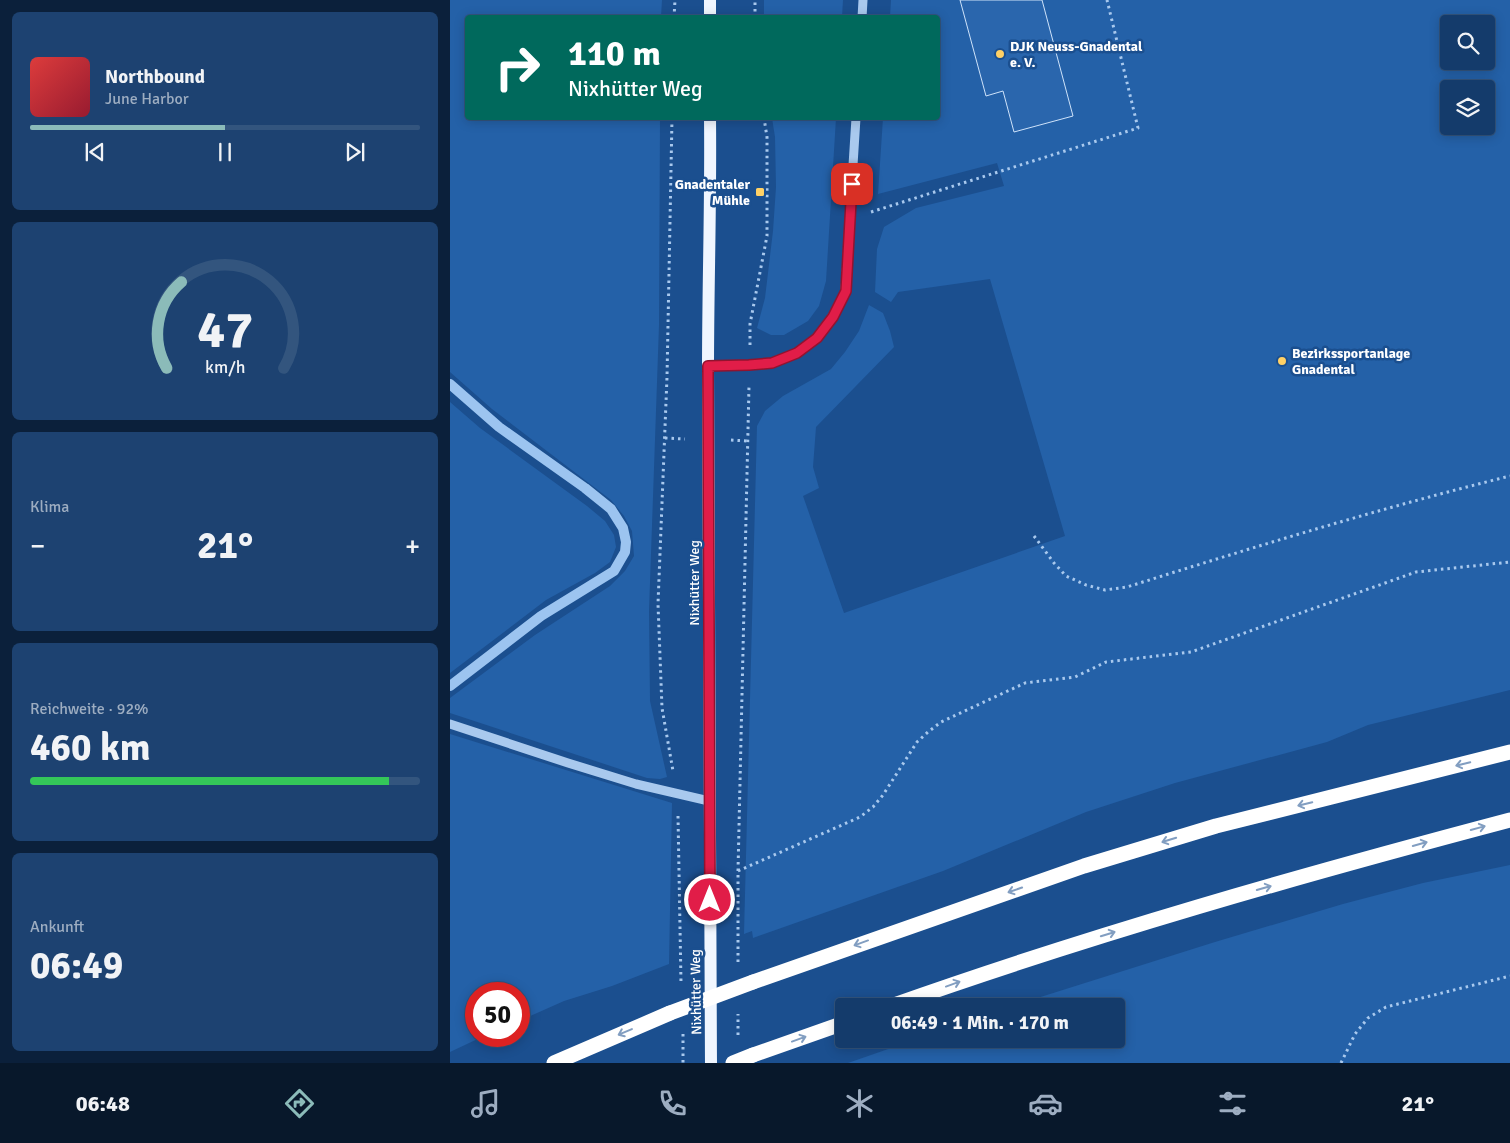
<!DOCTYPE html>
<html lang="de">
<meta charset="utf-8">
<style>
:root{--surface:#143b6b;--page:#1d4271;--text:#f1f3f6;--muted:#9dadc1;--line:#33557e;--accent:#8bbbb9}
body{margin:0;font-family:Signika,sans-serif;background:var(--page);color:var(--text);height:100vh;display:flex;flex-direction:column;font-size:19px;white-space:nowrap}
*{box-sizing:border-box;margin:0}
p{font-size:16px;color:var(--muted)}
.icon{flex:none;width:28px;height:28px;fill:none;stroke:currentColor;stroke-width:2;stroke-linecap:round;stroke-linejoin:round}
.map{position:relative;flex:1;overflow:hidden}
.details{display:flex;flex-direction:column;gap:12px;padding:12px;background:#0b203b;width:450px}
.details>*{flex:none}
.guide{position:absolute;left:15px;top:15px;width:475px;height:105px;border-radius:5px;box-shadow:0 2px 12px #0003,0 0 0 1px var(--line);background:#00695c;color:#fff;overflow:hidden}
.tools{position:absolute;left:990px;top:15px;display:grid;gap:10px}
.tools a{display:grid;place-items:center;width:55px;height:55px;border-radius:5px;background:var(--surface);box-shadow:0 2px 12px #0003,0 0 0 1px var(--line);font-size:25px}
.speed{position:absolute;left:15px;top:982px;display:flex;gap:10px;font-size:25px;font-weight:700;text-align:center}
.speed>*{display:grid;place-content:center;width:65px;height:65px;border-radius:50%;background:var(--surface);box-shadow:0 2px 12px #0003,0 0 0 1px var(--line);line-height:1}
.speed .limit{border:8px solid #d22;background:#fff;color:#111}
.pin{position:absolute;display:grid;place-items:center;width:42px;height:42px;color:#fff;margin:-21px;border-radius:10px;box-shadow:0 2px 8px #0006}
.me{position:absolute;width:55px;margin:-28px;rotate:0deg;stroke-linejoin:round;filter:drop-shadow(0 0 4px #0008)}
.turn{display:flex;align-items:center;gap:18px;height:105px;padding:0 20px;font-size:22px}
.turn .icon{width:65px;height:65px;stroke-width:2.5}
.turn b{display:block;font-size:35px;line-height:42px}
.big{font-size:38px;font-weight:700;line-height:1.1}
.details .tile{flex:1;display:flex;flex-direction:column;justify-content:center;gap:8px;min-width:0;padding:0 18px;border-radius:8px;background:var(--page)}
.details .dial{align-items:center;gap:0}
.dial svg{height:130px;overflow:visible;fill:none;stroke:var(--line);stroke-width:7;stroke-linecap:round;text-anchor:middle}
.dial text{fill:var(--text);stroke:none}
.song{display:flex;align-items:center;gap:15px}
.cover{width:60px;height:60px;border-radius:8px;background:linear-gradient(135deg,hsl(0 70% 55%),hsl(350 70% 35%))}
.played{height:5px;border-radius:2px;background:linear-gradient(90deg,var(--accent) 50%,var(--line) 50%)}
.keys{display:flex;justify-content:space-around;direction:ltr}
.heat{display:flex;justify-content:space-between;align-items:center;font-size:28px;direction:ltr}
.charge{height:8px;border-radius:4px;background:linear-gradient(90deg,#34c759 92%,var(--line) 0)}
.trip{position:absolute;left:385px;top:998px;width:290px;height:50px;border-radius:5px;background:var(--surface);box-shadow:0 2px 12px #0003,0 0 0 1px var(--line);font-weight:700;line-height:50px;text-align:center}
.dock{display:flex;height:80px;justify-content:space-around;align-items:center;background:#08182b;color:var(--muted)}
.dock .icon{width:35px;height:35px}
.dock .on{color:var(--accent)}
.dock b{font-size:22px;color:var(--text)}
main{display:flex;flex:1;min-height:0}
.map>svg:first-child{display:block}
.green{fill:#2461a8;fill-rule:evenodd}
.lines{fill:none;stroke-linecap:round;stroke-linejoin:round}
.stream{stroke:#9cc4f0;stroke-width:10}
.building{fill:#2a66ad;stroke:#cfe3fa}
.path{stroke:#a9c9ee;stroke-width:3;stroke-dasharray:2.5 4;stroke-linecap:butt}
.minor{stroke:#a9c9ee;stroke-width:9}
.major{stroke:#f0f6ff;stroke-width:12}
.highway{stroke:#fff;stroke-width:15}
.highway-bridge{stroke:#fff;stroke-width:15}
.oneway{stroke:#829ec1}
.route-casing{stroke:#92132f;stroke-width:12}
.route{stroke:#e11d48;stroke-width:9}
.poi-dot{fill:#ffd166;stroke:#1b4f8f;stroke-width:2}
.labels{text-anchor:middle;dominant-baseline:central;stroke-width:5;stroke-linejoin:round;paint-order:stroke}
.poi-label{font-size:14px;font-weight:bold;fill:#fff;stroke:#1b4f8f;text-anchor:start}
.street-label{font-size:14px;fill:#fff;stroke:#1b4f8f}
</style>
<main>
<section class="details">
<div class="tile">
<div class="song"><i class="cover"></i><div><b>Northbound</b><p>June Harbor</p></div></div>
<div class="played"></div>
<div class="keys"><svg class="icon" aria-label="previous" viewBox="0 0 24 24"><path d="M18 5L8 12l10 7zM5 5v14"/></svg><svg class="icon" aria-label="pause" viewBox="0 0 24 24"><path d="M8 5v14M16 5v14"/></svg><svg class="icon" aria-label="next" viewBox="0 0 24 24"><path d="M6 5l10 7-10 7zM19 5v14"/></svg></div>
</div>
<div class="tile dial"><svg viewBox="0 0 100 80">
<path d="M14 69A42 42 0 1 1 86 69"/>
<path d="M14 69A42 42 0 0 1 23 16" stroke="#8bbbb9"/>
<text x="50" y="56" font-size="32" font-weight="700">47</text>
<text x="50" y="72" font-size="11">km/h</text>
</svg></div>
<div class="tile"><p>Klima</p>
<div class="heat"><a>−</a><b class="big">21°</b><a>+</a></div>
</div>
<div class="tile"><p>Reichweite · 92%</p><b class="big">460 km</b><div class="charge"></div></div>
<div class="tile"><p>Ankunft</p><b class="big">06:49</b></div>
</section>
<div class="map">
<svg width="1060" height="1063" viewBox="0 0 1060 1063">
<rect width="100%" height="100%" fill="#1b4f8f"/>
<g class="green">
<polygon points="0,0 212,0 211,17 18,18 18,118 210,118 209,325 199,611 200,701 217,777 210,779 197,778 0,713 0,698 85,635 160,586 175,571 184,556 182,531 174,516 161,500 42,409 0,372"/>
<polygon points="314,0 393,0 392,17 314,17"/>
<path d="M441,0H1060V690L918,725L877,742L725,783L636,812L493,871L303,938L302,931L294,934L307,426L315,411L333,396L381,369L395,352L409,331L419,305L433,313L440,331L444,347L366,427L363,467L369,488L353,496L394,613L615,536L540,279L448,292L441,302L425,292L427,249L434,227L466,208L554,186L547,163L428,194L433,118H488V18L440,17ZM999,24H1036V61H999ZM999,89H1036V126H999Z"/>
<polygon points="322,118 386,118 376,281 369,306 358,321 334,335 321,335 307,328 315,298 323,231 326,187 325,137"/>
<polygon points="0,402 30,428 137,506 155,521 164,535 166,547 160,562 145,573 96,600 0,673"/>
<polygon points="0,734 222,803 219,964 162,986 114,1001 69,1021 69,994 26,994 26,1036 34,1036 0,1052"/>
<polygon points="1060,865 1060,1063 398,1063 467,1039 666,1039 666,1006 562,1006 765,942 893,904 973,883"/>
</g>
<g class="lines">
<polyline class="stream" points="0,384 49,427 135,488 161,509 173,528 176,542 175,552 164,571 91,616 0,686"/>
</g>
<polygon class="building" points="510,0 592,0 623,116 564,132 553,91 536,96"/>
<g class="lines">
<g class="path">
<polyline points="224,18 225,0"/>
<polyline points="305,18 305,0"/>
<polyline points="222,118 217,377 208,604 212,708 223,771"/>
<polyline points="421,212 688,128 657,0"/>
<polyline points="300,345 300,324 317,236 317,137 314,118"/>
<polyline points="215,438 235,439"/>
<polyline points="281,440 298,441"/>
<path d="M584,536L604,563L616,576L636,585L655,590L677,587C804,547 931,508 1060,476"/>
<polyline points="228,816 231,983"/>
<polyline points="288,871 410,817 423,807 433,795 467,742 478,732 491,722 575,683 625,677 656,662 741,652 966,572 1060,562"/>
<polyline points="288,962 288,871 299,386"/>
<polyline points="233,1034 233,1063"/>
<polyline points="288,1035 288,1014"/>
<polyline points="891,1063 905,1034 918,1018 936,1007 1060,976"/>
</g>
<g class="minor">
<polyline points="412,18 413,0"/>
<path d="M258,366C279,366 300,367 321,363C325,362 330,360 335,358C368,345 381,322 395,291L406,118"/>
<polyline points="0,724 118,763 186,784 259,801"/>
</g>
<g class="major">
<polyline points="260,18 260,0"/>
<path d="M260,118C261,201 258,285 258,369C258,601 259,832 261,1063"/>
</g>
<g class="highway">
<polyline points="303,982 634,866 766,826 1060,752"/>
<path d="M441,1006C644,934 852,875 1060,820"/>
<polyline points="303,1055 394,1023"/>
<polyline points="104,1063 220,1013"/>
</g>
<g class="highway-bridge">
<polyline points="220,1013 303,982"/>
<polyline points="283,1063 303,1055"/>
</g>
</g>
<defs><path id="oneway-shaft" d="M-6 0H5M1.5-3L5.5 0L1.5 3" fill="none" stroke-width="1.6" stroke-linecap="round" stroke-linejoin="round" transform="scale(1.25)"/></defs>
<g class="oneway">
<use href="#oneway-shaft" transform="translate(1013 764) rotate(166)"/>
<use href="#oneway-shaft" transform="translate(855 804) rotate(166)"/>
<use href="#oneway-shaft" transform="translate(1028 828) rotate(-15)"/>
<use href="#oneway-shaft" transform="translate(719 840) rotate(163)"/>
<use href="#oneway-shaft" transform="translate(970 844) rotate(-16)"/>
<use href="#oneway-shaft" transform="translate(814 888) rotate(-16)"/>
<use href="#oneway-shaft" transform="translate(565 890) rotate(161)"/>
<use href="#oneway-shaft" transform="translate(658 934) rotate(-17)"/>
<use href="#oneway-shaft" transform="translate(411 943) rotate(160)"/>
<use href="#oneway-shaft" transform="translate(503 984) rotate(-20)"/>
<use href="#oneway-shaft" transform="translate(175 1032) rotate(157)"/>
<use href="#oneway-shaft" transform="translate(349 1039) rotate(-20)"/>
</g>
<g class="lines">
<g class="route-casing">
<polyline id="route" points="260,900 258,366 299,365 322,363 347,353 367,338 383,317 396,291 402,184"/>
</g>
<use href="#route" class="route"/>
</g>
<g class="poi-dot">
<circle cx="550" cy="54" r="5"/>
<rect x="305" y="187" width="10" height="10" rx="2.5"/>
<circle cx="832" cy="361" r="5"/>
</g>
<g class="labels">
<g class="poi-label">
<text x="560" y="46">DJK Neuss-Gnadental<tspan x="560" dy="16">e. V.</tspan></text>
<text x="300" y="184" text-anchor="end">Gnadentaler<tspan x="300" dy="16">Mühle</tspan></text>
<text x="842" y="353">Bezirkssportanlage<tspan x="842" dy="16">Gnadental</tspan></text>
</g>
<g class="street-label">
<text transform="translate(244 583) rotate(-90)">Nixhütter Weg</text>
<text transform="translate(246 992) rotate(-91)">Nixhütter Weg</text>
</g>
</g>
</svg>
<div class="tools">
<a><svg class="icon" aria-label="search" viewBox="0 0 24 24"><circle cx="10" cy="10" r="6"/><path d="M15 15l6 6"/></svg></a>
<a><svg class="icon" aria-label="layers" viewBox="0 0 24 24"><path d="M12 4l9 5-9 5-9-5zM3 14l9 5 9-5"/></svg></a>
</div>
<div class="speed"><div class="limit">50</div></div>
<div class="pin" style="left:402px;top:184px;background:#d93025"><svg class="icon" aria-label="arrive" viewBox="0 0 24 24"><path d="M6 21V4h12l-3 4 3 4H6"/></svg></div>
<svg class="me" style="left:260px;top:900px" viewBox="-20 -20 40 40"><circle r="17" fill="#e11d48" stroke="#fff" stroke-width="3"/><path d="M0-11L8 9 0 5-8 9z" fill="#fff"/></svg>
<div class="trip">06:49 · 1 Min. · 170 m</div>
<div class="guide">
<div class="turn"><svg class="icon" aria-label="right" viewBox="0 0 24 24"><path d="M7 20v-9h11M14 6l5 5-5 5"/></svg><div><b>110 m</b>Nixhütter Weg</div></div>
</div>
</div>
</main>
<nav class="dock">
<b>06:48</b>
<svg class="icon on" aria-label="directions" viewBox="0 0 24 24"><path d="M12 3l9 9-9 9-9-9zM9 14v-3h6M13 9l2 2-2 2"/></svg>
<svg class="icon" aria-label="music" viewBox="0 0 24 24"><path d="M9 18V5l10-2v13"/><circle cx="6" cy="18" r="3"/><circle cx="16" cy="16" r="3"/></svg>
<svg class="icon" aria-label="phone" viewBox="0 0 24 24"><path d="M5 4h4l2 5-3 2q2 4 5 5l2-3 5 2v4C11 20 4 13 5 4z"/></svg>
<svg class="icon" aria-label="climate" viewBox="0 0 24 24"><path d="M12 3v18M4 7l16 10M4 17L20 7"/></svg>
<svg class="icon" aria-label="car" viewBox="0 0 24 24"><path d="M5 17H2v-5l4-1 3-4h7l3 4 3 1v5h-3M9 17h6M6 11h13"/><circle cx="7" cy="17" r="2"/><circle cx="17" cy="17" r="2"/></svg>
<svg class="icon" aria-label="filters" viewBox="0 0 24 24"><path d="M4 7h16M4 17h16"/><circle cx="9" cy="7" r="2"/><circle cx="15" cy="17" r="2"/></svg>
<b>21°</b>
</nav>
